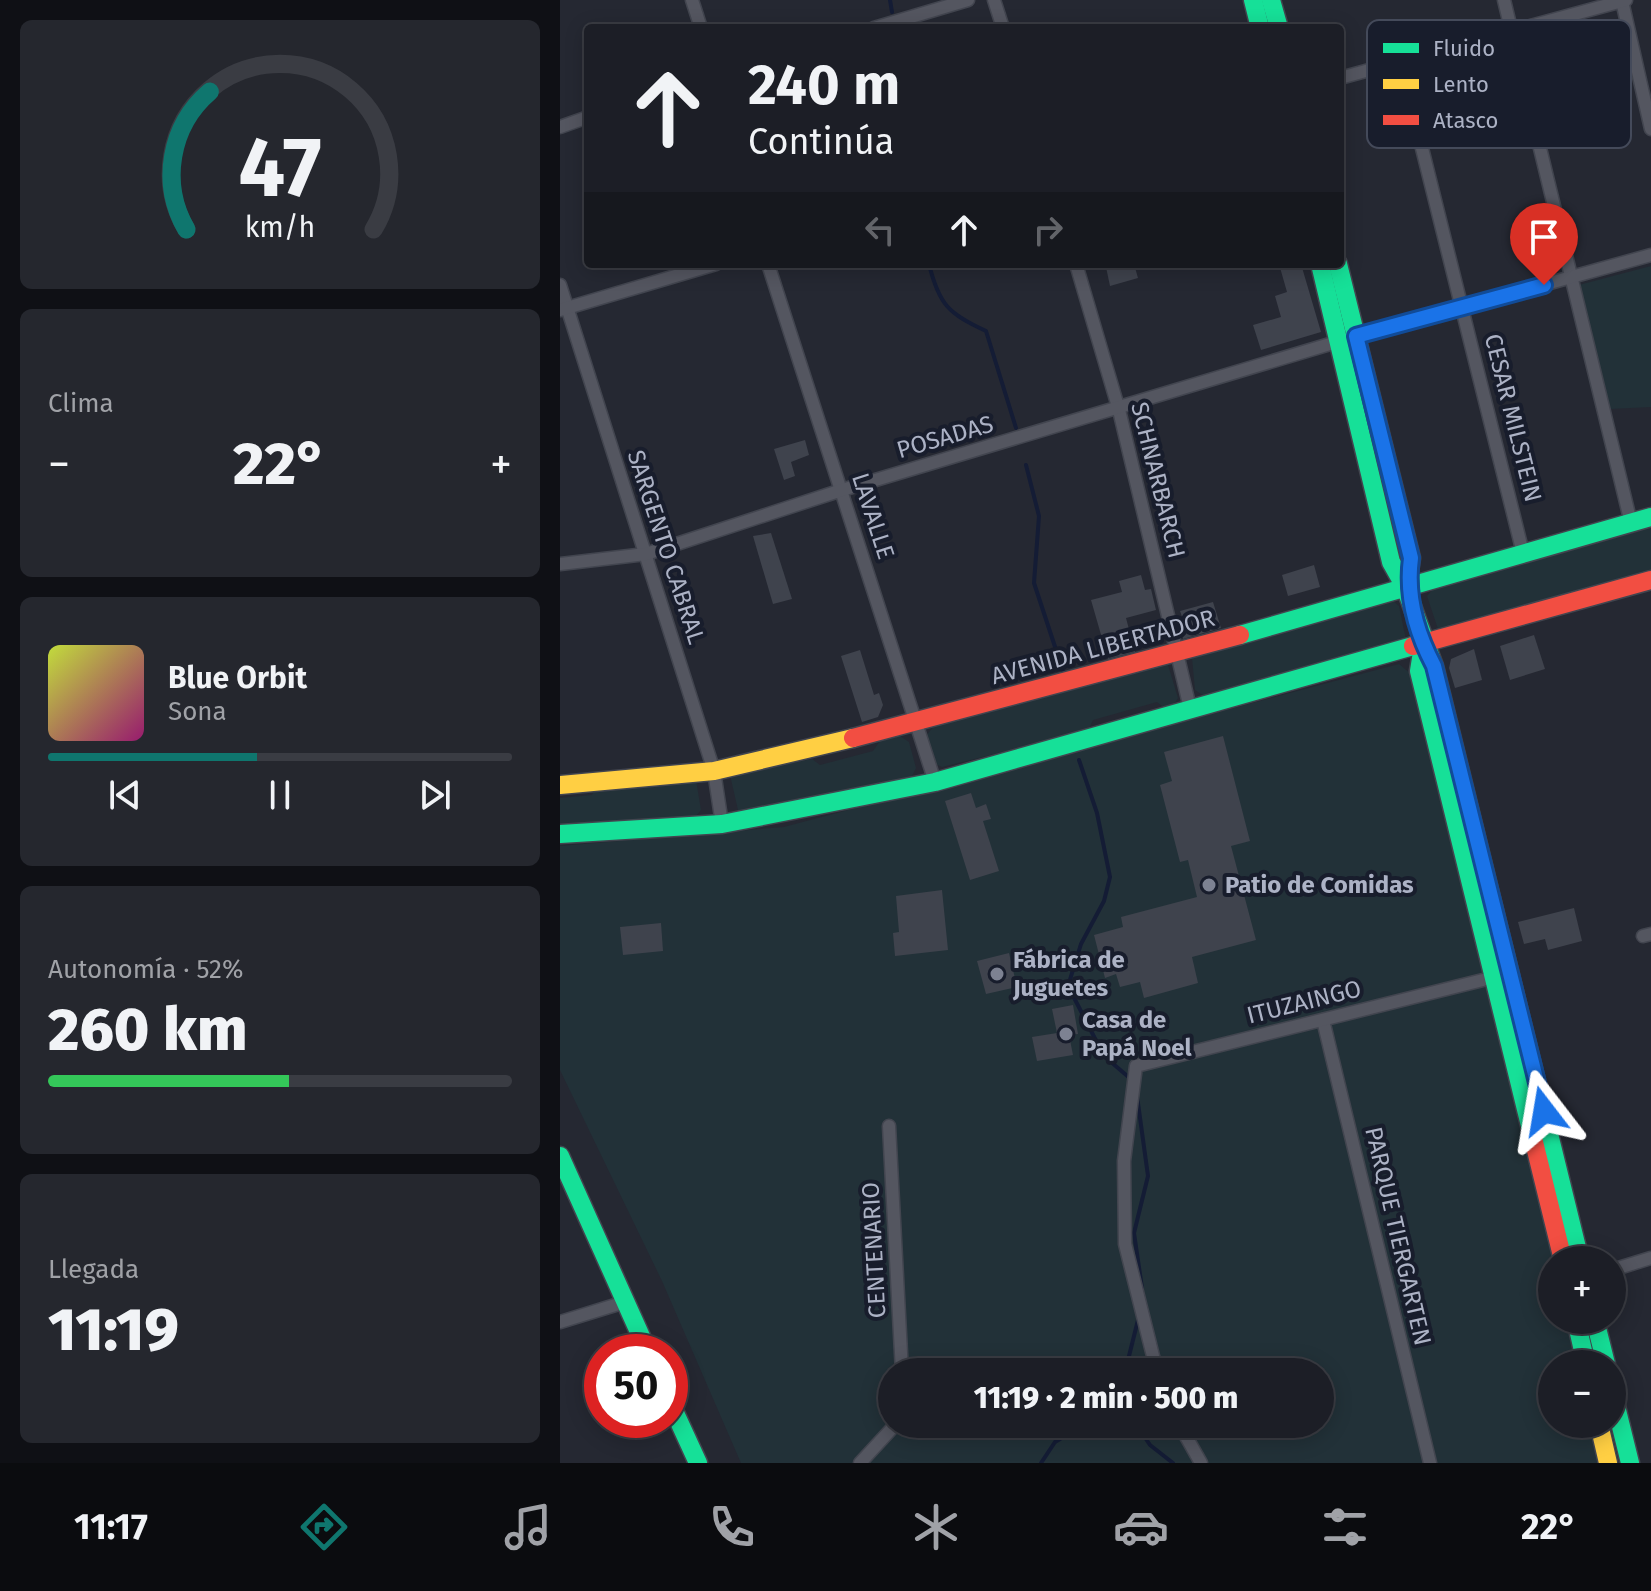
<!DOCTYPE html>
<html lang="es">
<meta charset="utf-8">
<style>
:root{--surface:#1c1e26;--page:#25272e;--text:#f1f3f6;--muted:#a0a2a7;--line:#3a3c43;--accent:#0f766e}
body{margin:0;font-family:"Fira Sans",sans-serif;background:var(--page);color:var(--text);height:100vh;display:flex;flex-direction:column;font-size:30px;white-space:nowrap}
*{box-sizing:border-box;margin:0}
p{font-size:26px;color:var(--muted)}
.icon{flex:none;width:44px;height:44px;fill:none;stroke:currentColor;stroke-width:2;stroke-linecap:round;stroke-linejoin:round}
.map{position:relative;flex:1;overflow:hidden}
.panel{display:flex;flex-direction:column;gap:20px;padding:20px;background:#0f1015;width:560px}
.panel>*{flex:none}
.hud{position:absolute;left:24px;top:24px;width:760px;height:244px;border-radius:8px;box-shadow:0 4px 20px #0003,0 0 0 2px var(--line);background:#1c1e26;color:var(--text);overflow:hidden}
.fabs{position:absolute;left:978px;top:1246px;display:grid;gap:16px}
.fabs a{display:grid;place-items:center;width:88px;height:88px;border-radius:50%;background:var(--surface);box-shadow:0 4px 20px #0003,0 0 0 2px var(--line);font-size:40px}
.speed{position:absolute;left:24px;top:1334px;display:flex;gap:16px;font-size:40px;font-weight:700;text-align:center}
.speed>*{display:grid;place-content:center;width:104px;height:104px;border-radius:50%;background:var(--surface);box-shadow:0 4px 20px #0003,0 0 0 2px var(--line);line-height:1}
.speed .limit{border:12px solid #d22;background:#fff;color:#111}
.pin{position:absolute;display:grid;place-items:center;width:68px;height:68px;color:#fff;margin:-82px -34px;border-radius:50% 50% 50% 0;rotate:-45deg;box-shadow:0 0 8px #0007}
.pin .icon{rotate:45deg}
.me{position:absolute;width:88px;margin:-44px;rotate:346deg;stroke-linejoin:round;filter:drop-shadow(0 0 6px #0008)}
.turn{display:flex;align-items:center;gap:28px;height:168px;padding:0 32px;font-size:36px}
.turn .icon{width:104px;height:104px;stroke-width:2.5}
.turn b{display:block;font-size:56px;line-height:68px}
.lanes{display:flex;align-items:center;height:76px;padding:0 32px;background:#0003;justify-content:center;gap:40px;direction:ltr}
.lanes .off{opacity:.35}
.big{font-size:60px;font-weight:800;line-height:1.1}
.panel .card{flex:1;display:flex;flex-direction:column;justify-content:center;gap:12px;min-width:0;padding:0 28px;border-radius:12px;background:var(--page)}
.panel .dial{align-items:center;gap:0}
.dial svg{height:208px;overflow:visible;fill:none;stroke:var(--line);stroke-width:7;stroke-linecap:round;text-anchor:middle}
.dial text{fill:var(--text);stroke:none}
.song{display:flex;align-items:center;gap:24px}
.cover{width:96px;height:96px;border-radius:12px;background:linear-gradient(135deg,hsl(70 70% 55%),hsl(320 70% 35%))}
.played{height:8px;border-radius:4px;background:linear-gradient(90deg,var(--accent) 45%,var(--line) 45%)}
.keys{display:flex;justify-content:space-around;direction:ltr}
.heat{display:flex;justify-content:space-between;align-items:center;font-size:44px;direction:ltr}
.charge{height:12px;border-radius:6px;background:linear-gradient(90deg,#34c759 52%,var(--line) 0)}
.trip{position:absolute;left:318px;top:1358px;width:456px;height:80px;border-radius:40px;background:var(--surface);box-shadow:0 4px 20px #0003,0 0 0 2px var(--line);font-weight:800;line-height:80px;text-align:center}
.tab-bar{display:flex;height:128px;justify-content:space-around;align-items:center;background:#0b0c0f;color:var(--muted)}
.tab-bar .icon{width:56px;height:56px}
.tab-bar .selected{color:var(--accent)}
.tab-bar b{font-size:36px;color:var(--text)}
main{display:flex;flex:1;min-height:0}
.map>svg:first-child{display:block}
.green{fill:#223138;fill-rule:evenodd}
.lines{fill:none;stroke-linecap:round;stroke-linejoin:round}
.stream{stroke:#141c35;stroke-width:4}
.building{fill:#3f434d}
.street-casing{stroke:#42454f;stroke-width:15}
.fast-casing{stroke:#42454f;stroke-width:21}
.slow-casing{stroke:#42454f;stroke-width:21}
.jam-casing{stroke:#42454f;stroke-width:21}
.street{stroke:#545660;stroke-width:12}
.fast{stroke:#16e098;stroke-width:18}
.slow{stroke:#ffcf43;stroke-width:18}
.jam{stroke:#f24e42;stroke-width:18}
.route-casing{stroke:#114b97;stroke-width:20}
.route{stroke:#1a73e8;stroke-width:14}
.poi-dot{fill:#7d8292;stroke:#181d2c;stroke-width:3}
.labels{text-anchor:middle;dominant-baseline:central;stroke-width:8;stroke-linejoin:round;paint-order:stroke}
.street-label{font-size:24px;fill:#acb2c5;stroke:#181d2c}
.poi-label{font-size:24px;font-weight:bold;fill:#acb2c5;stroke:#181d2c;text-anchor:start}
.key{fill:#181d2c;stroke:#444a5a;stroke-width:2}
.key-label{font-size:22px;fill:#acb2c5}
</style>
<main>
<section class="panel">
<div class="card dial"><svg viewBox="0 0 100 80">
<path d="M14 69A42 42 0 1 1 86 69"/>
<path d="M14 69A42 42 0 0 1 23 16" stroke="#0f766e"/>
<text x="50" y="56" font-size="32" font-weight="700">47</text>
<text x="50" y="72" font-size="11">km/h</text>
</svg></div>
<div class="card"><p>Clima</p>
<div class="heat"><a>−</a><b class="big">22°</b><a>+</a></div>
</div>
<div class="card">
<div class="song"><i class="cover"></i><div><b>Blue Orbit</b><p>Sona</p></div></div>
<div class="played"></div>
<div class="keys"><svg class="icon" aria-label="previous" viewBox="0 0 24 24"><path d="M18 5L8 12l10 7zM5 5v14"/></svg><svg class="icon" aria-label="pause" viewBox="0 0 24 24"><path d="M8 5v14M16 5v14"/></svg><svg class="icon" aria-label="next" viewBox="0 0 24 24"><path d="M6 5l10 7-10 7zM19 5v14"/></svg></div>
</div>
<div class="card"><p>Autonomía · 52%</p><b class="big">260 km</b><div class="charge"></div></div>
<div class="card"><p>Llegada</p><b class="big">11:19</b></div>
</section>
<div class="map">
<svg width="1091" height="1463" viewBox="0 0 1091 1463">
<rect width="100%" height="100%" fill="#252832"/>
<g class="green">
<polygon points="1091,266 1091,407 1050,409 1019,285"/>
<polygon points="1091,528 1091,574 879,632 867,596 874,588"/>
<polygon points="832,600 839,606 846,640 644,696 635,690 632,658"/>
<path d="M839,664L851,674L994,1260L992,1320H1009L1019,1364H992V1424H1034L1043,1463H181L102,1281L0,1070V846L224,827ZM332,1372H760V1424H332Z"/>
<polygon points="608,665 618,698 613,706 602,706 597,702 533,720 528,731 382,767 374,763 366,736 374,726"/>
<polygon points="340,736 349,742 356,768 352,776 187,814 178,810 170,775 252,759 260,765 313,751 320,741"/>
<polygon points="136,780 141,810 136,816 0,828 0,798 32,795 36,788"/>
</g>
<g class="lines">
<g class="stream">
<polyline points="330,0 332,12"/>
<path d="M369,264C379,305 389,314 426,331L456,428"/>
<polyline points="466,465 479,516 474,583 503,671"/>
<polyline points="519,760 537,813 550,877 544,901 521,944 508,986 544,1056 572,1080"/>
<polyline points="577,1096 588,1176 574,1233 582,1288"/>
<polyline points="565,1372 579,1316"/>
<polyline points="576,1424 590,1445 613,1463"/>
<polyline points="481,1463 495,1442 525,1424"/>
</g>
</g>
<g class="building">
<polygon points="558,264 574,264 578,278 550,286 546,267"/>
<polygon points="719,264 741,264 761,332 701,350 693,325 721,317 715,296 727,292"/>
<polygon points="245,440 249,455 231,462 235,476 224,480 214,449"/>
<polygon points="211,533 232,599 213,604 193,536"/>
<polygon points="754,565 760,587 728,596 722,575"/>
<polygon points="581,575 585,590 591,589 596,610 566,618 575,652 548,659 531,600 562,592 559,581"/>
<polygon points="653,602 661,628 623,639 620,626 625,625 620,611"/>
<polygon points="974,635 985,669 950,680 940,646"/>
<polygon points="914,649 922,680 895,688 889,668 891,659"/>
<polygon points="300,650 314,695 319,693 323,705 318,717 302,722 281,656"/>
<polygon points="663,736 690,841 671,846 696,940 632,957 638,983 584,998 580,982 560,987 556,974 545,978 534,935 563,927 561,917 637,897 628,860 620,862 600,785 612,781 604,752"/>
<polygon points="411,793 416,808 426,804 431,819 423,821 439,871 410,880 385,801"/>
<polygon points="382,890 388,950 335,956 333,933 339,932 336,896"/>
<polygon points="1014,908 1022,941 988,950 985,939 964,944 958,922"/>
<polygon points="101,923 103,951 63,955 60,927"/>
<polygon points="449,953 457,987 426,994 417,961"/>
<polygon points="513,1005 518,1034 509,1035 513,1055 477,1061 472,1037 497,1033 492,1009"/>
</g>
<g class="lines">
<g class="street-casing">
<g id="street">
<polyline points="132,0 141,28"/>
<polyline points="434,0 443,28"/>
<polyline points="944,0 1071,523"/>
<polyline points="1062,1 1091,129"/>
<polyline points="314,28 408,0"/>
<polyline points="840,60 963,553"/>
<polyline points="780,78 1066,0"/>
<polyline points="0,127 28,117"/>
<polyline points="208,264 375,782"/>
<polyline points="516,264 559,410 630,708"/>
<polyline points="0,285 154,771 162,824"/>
<polyline points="0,310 156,264"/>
<polyline points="0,564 86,554 282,490 780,341 1091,255"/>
<polyline points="1083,936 1091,934"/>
<polyline points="763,1020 870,1463"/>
<polyline points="329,1126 342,1372"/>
<polyline points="1052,1270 1091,1258"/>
<polyline points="0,1322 65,1302"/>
<polyline points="597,1372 565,1244 564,1161 576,1066 923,980"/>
<polyline points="619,1424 641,1463"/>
<polyline points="300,1463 336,1424"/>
</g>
</g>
<g class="fast-casing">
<g id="fast">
<polyline points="693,0 700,28"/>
<polyline points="711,0 719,28"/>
<polyline points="760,264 831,562 845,587 874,666 1020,1260"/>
<polyline points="778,264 851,558 847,585"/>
<polyline points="680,635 1091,517"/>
<polyline points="863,646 859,671 973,1138"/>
<polyline points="0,834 162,824 375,782 853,646"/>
<polyline points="0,1156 88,1352"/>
<polyline points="1016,1320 1026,1364"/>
<polyline points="1035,1320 1046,1364"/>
<polyline points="1052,1390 1070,1463"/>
<polyline points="110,1402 138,1463"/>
</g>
</g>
<g class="slow-casing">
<g id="slow">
<polyline points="0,785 154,771 293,738"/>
<polyline points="1039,1424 1048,1463"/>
</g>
</g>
<g class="jam-casing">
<g id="jam">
<polyline points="853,646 1091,580"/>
<polyline points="293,738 680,635"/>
<polyline points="973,1138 1003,1260"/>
</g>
</g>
<use href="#street" class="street"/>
<use href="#fast" class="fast"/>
<use href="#slow" class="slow"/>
<use href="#jam" class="jam"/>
</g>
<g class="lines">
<g class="route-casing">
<path id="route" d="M984,285L796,336L851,558C846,595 856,632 874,666L984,1111"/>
</g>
<use href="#route" class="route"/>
</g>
<g class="poi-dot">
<circle cx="649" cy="885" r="8"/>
<circle cx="437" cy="974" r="8"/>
<circle cx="506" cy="1034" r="8"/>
</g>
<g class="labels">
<g class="street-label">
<text transform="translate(953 418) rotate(76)">CESAR MILSTEIN</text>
<text transform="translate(385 437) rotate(-16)">POSADAS</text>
<text transform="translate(598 480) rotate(76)">SCHNARBARCH</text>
<text transform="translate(313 516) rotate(72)">LAVALLE</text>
<text transform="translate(106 547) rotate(72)">SARGENTO CABRAL</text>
<text transform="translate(543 647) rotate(-15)">AVENIDA LIBERTADOR</text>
<text transform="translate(744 1002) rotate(-14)">ITUZAINGO</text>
<text transform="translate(838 1236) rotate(77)">PARQUE TIERGARTEN</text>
<text transform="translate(314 1250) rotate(-93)">CENTENARIO</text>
</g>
<g class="poi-label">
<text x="665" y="885">Patio de Comidas</text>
<text x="453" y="960">Fábrica de<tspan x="453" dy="28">Juguetes</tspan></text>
<text x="522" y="1020">Casa de<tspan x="522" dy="28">Papá Noel</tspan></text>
</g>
</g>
<rect x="807" y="20" width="264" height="128" rx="12" class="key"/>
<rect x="823" y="43" width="36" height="10" fill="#16e098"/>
<rect x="823" y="79" width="36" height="10" fill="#ffcf43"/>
<rect x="823" y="115" width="36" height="10" fill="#f24e42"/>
<g class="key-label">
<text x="873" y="56">Fluido</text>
<text x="873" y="92">Lento</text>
<text x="873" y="128">Atasco</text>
</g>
</svg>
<div class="fabs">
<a>+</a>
<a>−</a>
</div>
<div class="speed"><div class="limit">50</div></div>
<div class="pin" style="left:984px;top:285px;background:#d93025"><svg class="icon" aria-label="arrive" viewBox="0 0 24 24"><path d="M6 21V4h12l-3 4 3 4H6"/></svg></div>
<svg class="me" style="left:984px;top:1111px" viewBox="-20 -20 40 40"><path d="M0-17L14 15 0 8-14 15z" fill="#1a73e8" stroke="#fff" stroke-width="4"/></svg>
<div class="trip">11:19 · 2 min · 500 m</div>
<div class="hud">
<div class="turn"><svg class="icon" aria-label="ahead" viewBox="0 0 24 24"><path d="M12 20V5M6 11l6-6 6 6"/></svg><div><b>240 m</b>Continúa</div></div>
<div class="lanes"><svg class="icon off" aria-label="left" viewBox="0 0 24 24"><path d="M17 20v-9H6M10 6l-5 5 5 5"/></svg><svg class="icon" aria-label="ahead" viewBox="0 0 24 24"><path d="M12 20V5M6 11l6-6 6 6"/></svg><svg class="icon off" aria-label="right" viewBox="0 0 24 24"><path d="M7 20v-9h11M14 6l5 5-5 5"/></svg></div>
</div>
</div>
</main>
<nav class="tab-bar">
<b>11:17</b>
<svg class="icon selected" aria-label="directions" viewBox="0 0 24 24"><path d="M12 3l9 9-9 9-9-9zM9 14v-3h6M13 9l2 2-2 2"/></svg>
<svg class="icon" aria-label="music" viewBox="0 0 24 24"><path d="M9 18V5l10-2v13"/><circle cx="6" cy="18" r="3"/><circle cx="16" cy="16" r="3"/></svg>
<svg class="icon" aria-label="phone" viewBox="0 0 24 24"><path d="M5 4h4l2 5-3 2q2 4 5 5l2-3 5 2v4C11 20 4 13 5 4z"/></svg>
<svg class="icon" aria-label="climate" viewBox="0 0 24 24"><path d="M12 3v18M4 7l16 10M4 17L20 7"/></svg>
<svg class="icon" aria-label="car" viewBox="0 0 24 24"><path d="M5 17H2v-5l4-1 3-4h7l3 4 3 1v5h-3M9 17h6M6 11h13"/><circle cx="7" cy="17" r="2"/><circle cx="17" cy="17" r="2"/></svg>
<svg class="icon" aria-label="filters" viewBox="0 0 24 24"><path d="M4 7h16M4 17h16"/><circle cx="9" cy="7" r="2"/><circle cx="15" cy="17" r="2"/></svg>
<b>22°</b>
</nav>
